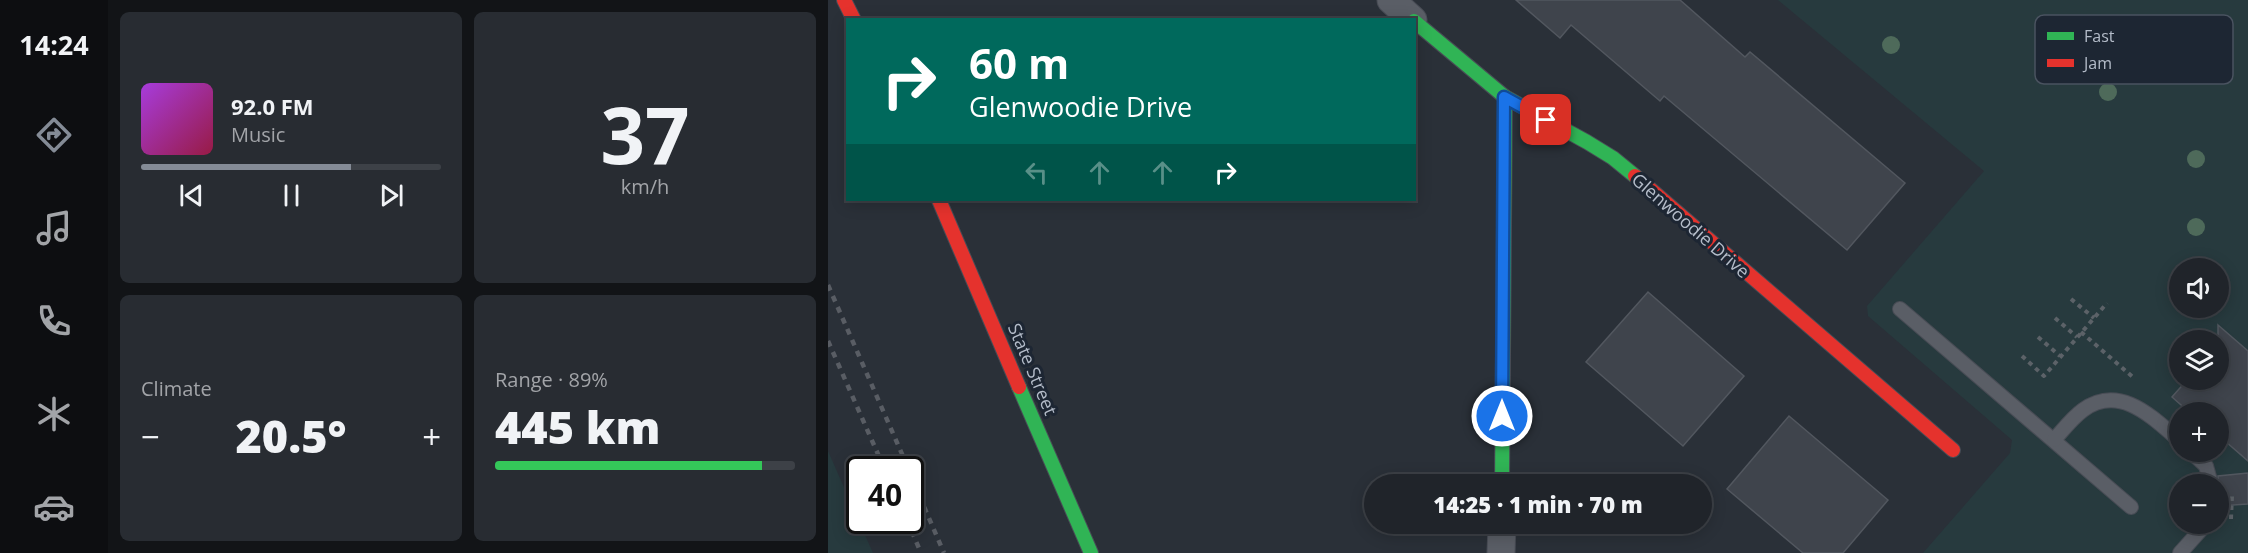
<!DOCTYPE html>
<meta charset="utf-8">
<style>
:root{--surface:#20242a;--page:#282c32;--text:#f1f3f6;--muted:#a2a4a8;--line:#3d4147;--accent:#848b96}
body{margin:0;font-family:"Open Sans",sans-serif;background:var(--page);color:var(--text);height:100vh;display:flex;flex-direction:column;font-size:22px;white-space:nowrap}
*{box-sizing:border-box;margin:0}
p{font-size:20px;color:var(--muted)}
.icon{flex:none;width:33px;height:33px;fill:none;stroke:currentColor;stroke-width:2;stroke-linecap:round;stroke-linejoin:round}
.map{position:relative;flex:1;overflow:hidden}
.drawer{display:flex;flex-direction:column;gap:12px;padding:12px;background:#121417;width:720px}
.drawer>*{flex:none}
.top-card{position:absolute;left:18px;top:18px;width:570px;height:183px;border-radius:0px;box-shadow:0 3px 15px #0003,0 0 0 2px var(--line);background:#00695c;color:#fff;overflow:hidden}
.controls{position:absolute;left:1341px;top:258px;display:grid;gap:12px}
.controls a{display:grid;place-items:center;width:60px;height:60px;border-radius:50%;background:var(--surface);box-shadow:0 3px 15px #0003,0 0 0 2px var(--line);font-size:30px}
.speed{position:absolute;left:18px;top:456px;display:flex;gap:12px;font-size:30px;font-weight:700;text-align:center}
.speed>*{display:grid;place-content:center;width:78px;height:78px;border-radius:50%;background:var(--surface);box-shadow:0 3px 15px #0003,0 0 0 2px var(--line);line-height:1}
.speed .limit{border:3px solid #111;border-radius:9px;background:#fff;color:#111}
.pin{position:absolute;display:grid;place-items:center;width:51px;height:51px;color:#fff;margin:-26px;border-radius:12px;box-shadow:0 3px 9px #0006}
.me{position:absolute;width:66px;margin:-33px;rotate:0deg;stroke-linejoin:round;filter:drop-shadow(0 0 4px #0008)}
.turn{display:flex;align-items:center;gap:21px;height:126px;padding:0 24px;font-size:27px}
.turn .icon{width:78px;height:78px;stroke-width:2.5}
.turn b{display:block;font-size:42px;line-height:51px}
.lanes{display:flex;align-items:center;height:57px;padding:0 24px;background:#0003;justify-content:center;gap:30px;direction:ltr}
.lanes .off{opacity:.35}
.big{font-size:45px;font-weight:800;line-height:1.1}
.drawer .tile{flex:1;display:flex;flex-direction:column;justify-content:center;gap:9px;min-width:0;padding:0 21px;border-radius:9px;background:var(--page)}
.drawer .dial{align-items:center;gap:0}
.dial b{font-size:78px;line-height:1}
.song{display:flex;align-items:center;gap:18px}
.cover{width:72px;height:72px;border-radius:9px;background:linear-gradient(135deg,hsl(280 70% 55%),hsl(340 70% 35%))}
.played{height:6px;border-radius:3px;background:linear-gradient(90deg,var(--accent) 70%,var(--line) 70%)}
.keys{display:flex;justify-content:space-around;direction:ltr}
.heat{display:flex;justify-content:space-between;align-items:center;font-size:33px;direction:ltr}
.charge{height:9px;border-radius:4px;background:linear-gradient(90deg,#34c759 89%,var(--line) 0)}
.drawer .tiles{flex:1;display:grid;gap:12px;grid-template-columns:repeat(2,1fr)}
.trip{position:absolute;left:536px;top:474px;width:348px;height:60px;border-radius:30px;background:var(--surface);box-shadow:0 3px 15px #0003,0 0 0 2px var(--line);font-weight:800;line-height:60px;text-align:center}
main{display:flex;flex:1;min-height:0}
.dock{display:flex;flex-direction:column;width:108px;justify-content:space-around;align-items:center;background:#0d0e11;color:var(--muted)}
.dock .icon{width:42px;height:42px}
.dock .on{color:var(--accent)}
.dock b{font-size:27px;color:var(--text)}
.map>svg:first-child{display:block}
.green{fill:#273a3e;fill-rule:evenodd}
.building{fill:#3f444c;stroke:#52575f;stroke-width:1.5}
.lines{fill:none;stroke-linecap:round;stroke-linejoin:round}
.lane-casing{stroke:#484c55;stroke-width:16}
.street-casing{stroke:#484c55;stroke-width:29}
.fast-casing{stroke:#484c55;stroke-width:16}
.jam-casing{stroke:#484c55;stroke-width:16}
.path{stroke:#5c6268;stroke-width:4;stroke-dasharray:4.5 4.5;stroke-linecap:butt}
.lane{stroke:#5a5e66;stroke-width:14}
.street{stroke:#5a5e66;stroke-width:27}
.fast{stroke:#30b455;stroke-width:14}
.jam{stroke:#e5322d;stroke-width:14}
.rail{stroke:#595d64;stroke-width:4.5;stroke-dasharray:6 6;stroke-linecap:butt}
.tree{fill:#4e6a5a}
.route-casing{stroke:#114b97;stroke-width:15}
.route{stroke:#1a73e8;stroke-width:10}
.labels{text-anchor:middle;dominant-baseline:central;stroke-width:6;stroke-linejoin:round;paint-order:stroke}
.street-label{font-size:18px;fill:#b4bcc9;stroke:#1d2633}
.key{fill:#1d2633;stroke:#4a5360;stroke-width:1.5}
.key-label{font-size:16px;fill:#b4bcc9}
</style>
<main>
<nav class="dock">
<b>14:24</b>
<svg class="icon on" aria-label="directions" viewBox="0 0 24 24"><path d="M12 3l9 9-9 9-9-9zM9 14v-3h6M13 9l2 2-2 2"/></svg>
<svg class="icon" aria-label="music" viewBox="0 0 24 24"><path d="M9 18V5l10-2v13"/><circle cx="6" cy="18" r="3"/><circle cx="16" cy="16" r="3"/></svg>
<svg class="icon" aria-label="phone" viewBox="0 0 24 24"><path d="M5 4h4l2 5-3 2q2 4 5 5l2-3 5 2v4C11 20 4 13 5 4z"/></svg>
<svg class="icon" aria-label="climate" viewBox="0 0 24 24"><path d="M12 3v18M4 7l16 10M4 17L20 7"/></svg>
<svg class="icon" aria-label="car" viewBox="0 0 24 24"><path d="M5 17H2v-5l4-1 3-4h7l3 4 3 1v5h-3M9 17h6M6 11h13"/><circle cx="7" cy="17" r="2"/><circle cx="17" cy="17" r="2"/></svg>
</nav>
<section class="drawer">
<div class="tiles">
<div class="tile">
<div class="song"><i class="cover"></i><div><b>92.0 FM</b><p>Music</p></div></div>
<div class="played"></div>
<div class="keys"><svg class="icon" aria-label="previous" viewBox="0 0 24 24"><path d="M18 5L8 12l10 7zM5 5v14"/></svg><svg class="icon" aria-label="pause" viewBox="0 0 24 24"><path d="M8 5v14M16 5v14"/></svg><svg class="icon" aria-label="next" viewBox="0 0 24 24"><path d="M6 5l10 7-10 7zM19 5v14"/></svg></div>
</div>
<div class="tile dial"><b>37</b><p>km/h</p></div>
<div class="tile"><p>Climate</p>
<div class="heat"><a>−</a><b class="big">20.5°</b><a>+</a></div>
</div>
<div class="tile"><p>Range · 89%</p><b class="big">445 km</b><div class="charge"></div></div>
</div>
</section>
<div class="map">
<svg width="1420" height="553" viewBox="0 0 1420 553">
<rect width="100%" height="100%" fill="#2a3038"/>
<g class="green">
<path d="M950,0H1420V553H1095L1182,453L1184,440L1040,316L1039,306L1156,171ZM1352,268H1390V308H1352ZM1352,340H1390V380H1352ZM1352,412H1390V452H1352ZM1352,484H1390V524H1352Z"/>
<polygon points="0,451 45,553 0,553"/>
</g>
<g class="building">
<polygon points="688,0 852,0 917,57 922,52 1077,183 1019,250 836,96 832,101 743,25 732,38"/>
<polygon points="820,292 916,376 855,446 758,362"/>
<polygon points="1390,325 1420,351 1420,461 1390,435 1390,412 1361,412 1344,397 1359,380 1390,380"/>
<polygon points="961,416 1060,500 1015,553 975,553 899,489"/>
<polygon points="1420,473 1420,504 1390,506 1390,476"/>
</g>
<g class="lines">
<g class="lane-casing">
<g id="lane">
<polyline points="1072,309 1303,507"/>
<path d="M1226,440C1235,430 1244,418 1255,410C1292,383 1325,418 1352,441"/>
<polyline points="1363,452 1378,466 1383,484"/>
<polyline points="1352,553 1378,524"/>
</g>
</g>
<g class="street-casing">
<g id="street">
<polyline points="563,0 585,20"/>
<polyline points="673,553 674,524"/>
</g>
</g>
<g class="fast-casing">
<g id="fast">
<polyline points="586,21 677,97 759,142 785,158 807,176"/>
<polyline points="191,387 263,553"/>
<polyline points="674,484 677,97"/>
</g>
</g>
<g class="jam-casing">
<g id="jam">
<polyline points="16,0 26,20"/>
<polyline points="807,176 1125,450"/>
<polyline points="111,200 191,387"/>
</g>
</g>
<g class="path">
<polyline points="1243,299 1266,318"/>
<polyline points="1227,318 1249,337"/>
<polyline points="1253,332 1307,379"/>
<polyline points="1210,337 1232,356"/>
<polyline points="1194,356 1216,376 1279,303"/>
<polyline points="1403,519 1404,496"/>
</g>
<use href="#lane" class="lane"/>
<use href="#street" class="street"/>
<use href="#fast" class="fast"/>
<use href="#jam" class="jam"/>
<g class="rail">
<polyline points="0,285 81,470"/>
<polyline points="0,341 57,470"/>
<polyline points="82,474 116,553"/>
<polyline points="79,520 93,553"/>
</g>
</g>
<g class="tree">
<circle cx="1063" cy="45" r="9"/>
<circle cx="1280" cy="92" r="9"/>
<circle cx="1368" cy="159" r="9"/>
<circle cx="1368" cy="227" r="9"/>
</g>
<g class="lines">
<g class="route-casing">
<polyline id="route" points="674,416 676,97 718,120"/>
</g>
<use href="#route" class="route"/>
</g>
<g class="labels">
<g class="street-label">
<text transform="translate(863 225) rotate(41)">Glenwoodie Drive</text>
<text transform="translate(205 369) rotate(67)">State Street</text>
</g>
</g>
<rect x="1207" y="15" width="198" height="69" rx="9" class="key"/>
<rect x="1219" y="32" width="27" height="8" fill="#30b455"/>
<rect x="1219" y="59" width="27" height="8" fill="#e5322d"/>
<g class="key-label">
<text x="1256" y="42">Fast</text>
<text x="1256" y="69">Jam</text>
</g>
</svg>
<div class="controls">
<a><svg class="icon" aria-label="sound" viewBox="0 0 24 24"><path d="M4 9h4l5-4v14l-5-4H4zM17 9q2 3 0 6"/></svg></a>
<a><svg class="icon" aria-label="layers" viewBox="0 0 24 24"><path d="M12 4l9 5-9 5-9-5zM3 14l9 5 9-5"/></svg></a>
<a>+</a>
<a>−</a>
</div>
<div class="speed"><div class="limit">40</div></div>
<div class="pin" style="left:718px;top:120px;background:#d93025"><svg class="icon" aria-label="arrive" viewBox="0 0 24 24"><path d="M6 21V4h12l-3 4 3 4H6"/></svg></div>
<svg class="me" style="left:674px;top:416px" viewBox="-20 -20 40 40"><circle r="17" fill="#1a73e8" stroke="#fff" stroke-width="3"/><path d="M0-11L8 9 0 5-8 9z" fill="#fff"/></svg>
<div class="trip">14:25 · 1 min · 70 m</div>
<div class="top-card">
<div class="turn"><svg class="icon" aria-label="right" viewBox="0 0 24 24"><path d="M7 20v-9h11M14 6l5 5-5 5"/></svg><div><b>60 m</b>Glenwoodie Drive</div></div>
<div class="lanes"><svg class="icon off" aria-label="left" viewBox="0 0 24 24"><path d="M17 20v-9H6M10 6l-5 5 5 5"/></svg><svg class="icon off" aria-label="ahead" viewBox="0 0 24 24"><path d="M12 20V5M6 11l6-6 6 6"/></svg><svg class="icon off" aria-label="ahead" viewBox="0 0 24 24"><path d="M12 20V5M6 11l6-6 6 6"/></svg><svg class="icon" aria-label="right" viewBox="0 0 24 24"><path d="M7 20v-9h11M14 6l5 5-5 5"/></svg></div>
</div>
</div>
</main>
